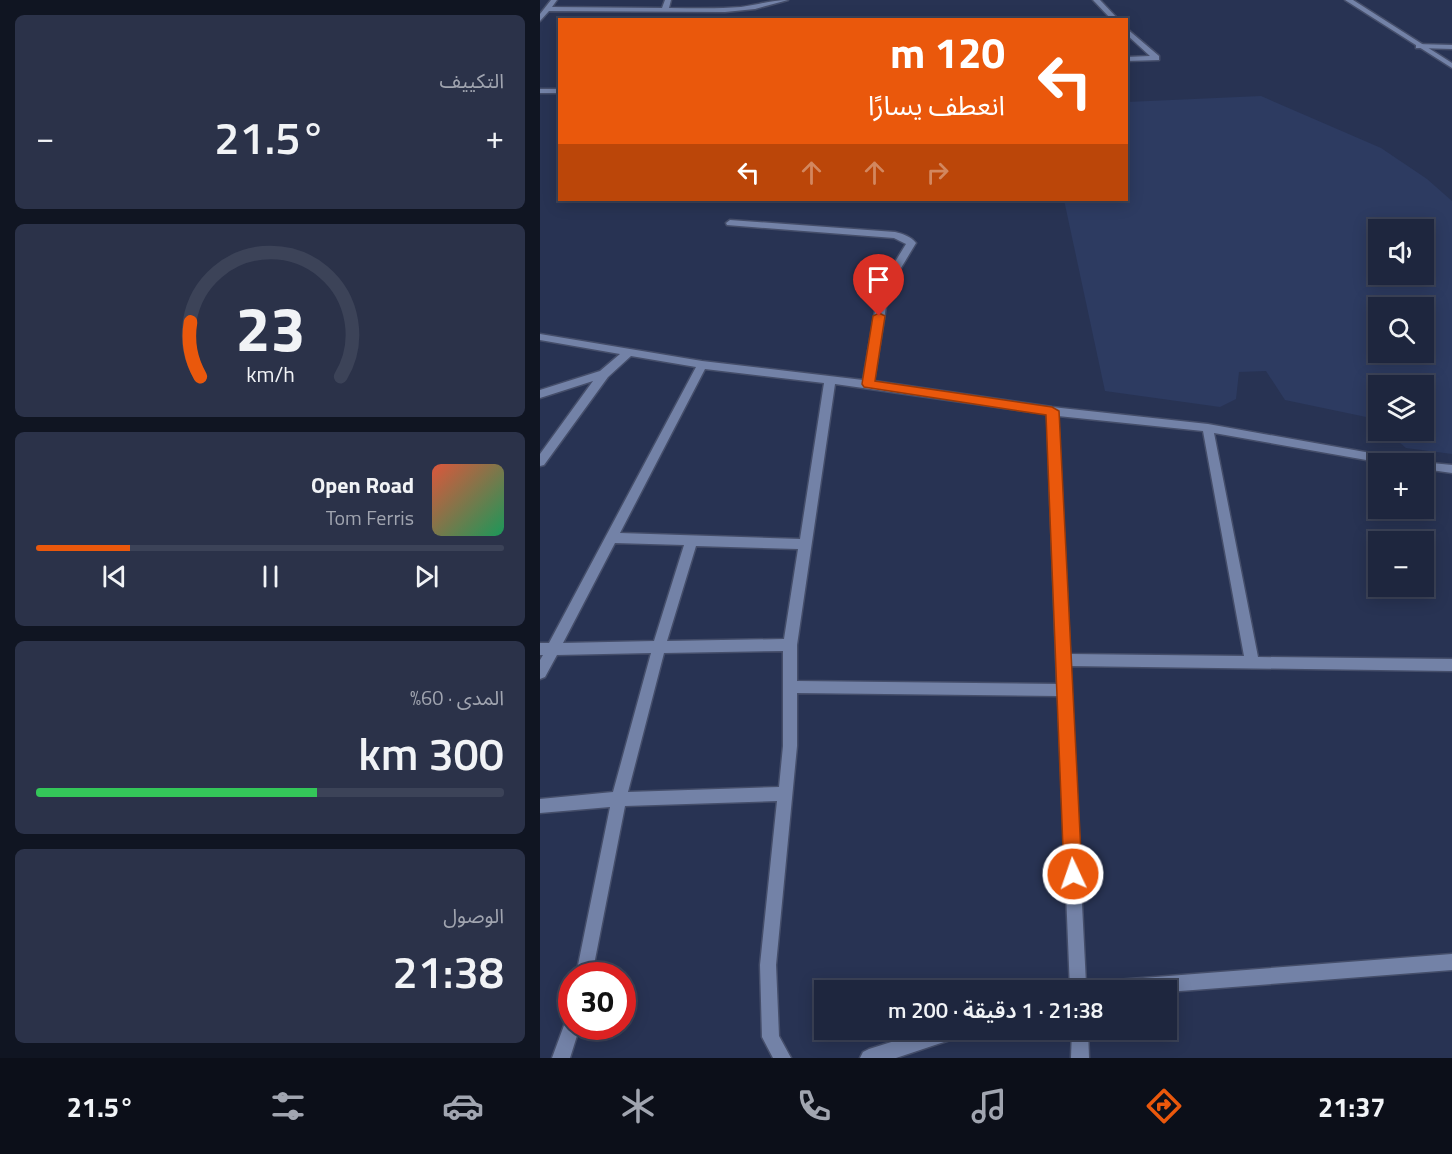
<!DOCTYPE html>
<html lang="ar">
<meta charset="utf-8">
<style>
:root{--surface:#1e263e;--page:#2b3249;--text:#f1f3f6;--muted:#a1a5b0;--line:#3c4358;--accent:#ea580c}
body{margin:0;font-family:"Titillium Web","Noto Sans Arabic",sans-serif;background:var(--page);color:var(--text);direction:rtl;height:100vh;display:flex;flex-direction:column;font-size:22px;white-space:nowrap}
*{box-sizing:border-box;margin:0}
p{font-size:20px;color:var(--muted)}
.icon{flex:none;width:33px;height:33px;fill:none;stroke:currentColor;stroke-width:2;stroke-linecap:round;stroke-linejoin:round}
.map{position:relative;flex:1;overflow:hidden;direction:ltr}
.drawer{display:flex;flex-direction:column;gap:15px;padding:15px;background:#101522;width:540px}
.drawer>*{flex:none}
.top-card{position:absolute;left:18px;top:18px;width:570px;height:183px;border-radius:0px;box-shadow:0 3px 15px #0003,0 0 0 2px var(--line);direction:rtl;background:#ea580c;color:#fff;overflow:hidden}
.controls{position:absolute;left:828px;top:219px;display:grid;gap:12px}
.controls a{display:grid;place-items:center;width:66px;height:66px;border-radius:0px;background:var(--surface);box-shadow:0 3px 15px #0003,0 0 0 2px var(--line);font-size:30px}
.speed{position:absolute;left:18px;top:962px;display:flex;gap:12px;font-size:30px;font-weight:700;text-align:center}
.speed>*{display:grid;place-content:center;width:78px;height:78px;border-radius:50%;background:var(--surface);box-shadow:0 3px 15px #0003,0 0 0 2px var(--line);line-height:1}
.speed .limit{border:9px solid #d22;background:#fff;color:#111}
.pin{position:absolute;display:grid;place-items:center;width:51px;height:51px;color:#fff;margin:-62px -26px;border-radius:50% 50% 50% 0;rotate:-45deg;box-shadow:0 0 6px #0007}
.pin .icon{rotate:45deg}
.me{position:absolute;width:66px;margin:-33px;rotate:357deg;stroke-linejoin:round;filter:drop-shadow(0 0 4px #0008)}
.turn{display:flex;align-items:center;gap:21px;height:126px;padding:0 24px;font-size:27px}
.turn .icon{width:78px;height:78px;stroke-width:2.5}
.turn b{display:block;font-size:42px;line-height:51px}
.lanes{display:flex;align-items:center;height:57px;padding:0 24px;background:#0003;justify-content:center;gap:30px;direction:ltr}
.lanes .off{opacity:.35}
.big{font-size:45px;font-weight:600;line-height:1.1}
.drawer .tile{flex:1;display:flex;flex-direction:column;justify-content:center;gap:9px;min-width:0;padding:0 21px;border-radius:9px;background:var(--page)}
.drawer .dial{align-items:center;gap:0}
.dial svg{height:156px;overflow:visible;fill:none;stroke:var(--line);stroke-width:7;stroke-linecap:round;text-anchor:middle}
.dial text{fill:var(--text);stroke:none}
.song{display:flex;align-items:center;gap:18px}
.cover{width:72px;height:72px;border-radius:9px;background:linear-gradient(135deg,hsl(10 70% 55%),hsl(150 70% 35%))}
.played{height:6px;border-radius:3px;background:linear-gradient(90deg,var(--accent) 20%,var(--line) 20%)}
.keys{display:flex;justify-content:space-around;direction:ltr}
.heat{display:flex;justify-content:space-between;align-items:center;font-size:33px;direction:ltr}
.charge{height:9px;border-radius:4px;background:linear-gradient(90deg,#34c759 60%,var(--line) 0)}
.trip{position:absolute;left:274px;top:980px;width:363px;height:60px;border-radius:0px;background:var(--surface);box-shadow:0 3px 15px #0003,0 0 0 2px var(--line);font-weight:600;line-height:60px;text-align:center;direction:rtl}
.menu{display:flex;height:96px;justify-content:space-around;align-items:center;background:#0c0f19;color:var(--muted)}
.menu .icon{width:42px;height:42px}
.menu .active{color:var(--accent)}
.menu b{font-size:27px;color:var(--text)}
main{display:flex;flex:1;min-height:0}
.map>svg:first-child{display:block}
.built{fill:#2d3b61;fill-rule:evenodd}
.lines{fill:none;stroke-linecap:round;stroke-linejoin:round}
.minor-casing{stroke:#454e6a;stroke-width:3}
.tertiary-casing{stroke:#454e6a;stroke-width:3}
.minor{fill:#7382a7;fill-rule:evenodd}
.tertiary{fill:#7382a7;fill-rule:evenodd}
.route{fill:#ea580c;stroke:#983908;stroke-width:1.5}
</style>
<main>
<div class="map">
<svg width="912" height="1058" viewBox="0 0 912 1058">
<rect width="100%" height="100%" fill="#283353"/>
<path class="built" d="M721,96L841,148L887,179L912,201V454L866,448L846,431L884,430V386H838V424L831,418L745,400L726,371L699,372L696,399L680,407L565,391L524,200H586L587,102ZM838,230H884V274H838ZM838,308H884V352H838Z"/>
<g class="lines">
<g class="minor-casing">
<g id="minor">
<path d="M11,0H17L12,7L122,8L125,0H131L129,8C153,8 177,9 201,7C217,5 232,0 248,0L215,9L185,12L9,11L0,21V14Z"/>
<polygon points="553,0 560,0 579,20 572,20"/>
<polygon points="586,28 619,56 619,60 586,61 586,57 610,56 586,34"/>
<polygon points="876,44 912,45 912,49 879,48 876,48"/>
<rect x="0" y="89" width="20" height="4"/>
<path d="M190,220L355,232C363,234 370,236 376,243L349,288L334,381L512,407L668,424L881,462L912,465V473L884,469V464H849L674,433L718,657L912,659V671L530,666L546,984L551,982L912,954V970L627,992V990H530L518,696L257,693V746L236,965L239,1036L251,1058H233L222,1037L220,965L237,801L85,806L52,975H36L70,807L0,813V799L73,792L111,653L17,655L5,677L0,679V660L3,655H0V643H9L156,367L91,356L68,377L4,465L0,466V454L53,381L0,398V390L60,371L80,354L0,340V334L162,361L323,380L339,288L366,244L354,238L187,225L186,223ZM165,369L284,383L260,539L80,533ZM295,384L507,414L517,684L257,681V645ZM518,416L663,431L704,656L530,654ZM75,543L144,545L114,641L23,643ZM156,546L258,549L244,639L127,641ZM243,651V746L239,787L88,792L124,653Z"/>
<polygon points="32,1018 32,1026 40,1026 30,1058 12,1058 26,1020"/>
<polygon points="393,1029 427,1029 425,1035 356,1058 320,1058 323,1052 329,1049"/>
<polygon points="532,1029 548,1029 549,1058 531,1058"/>
</g>
</g>
<g class="tertiary-casing">
<polygon id="tertiary" points="805,0 813,0 912,63 912,68"/>
</g>
<use href="#minor" class="minor"/>
<use href="#tertiary" class="tertiary"/>
</g>
<polygon class="route" points="339,313 345,316 335,381 512,407 519,411 542,874 539,881 533,883 527,881 524,874 506,415 324,387 322,384 333,316"/>
</svg>
<div class="controls">
<a><svg class="icon" aria-label="sound" viewBox="0 0 24 24"><path d="M4 9h4l5-4v14l-5-4H4zM17 9q2 3 0 6"/></svg></a>
<a><svg class="icon" aria-label="search" viewBox="0 0 24 24"><circle cx="10" cy="10" r="6"/><path d="M15 15l6 6"/></svg></a>
<a><svg class="icon" aria-label="layers" viewBox="0 0 24 24"><path d="M12 4l9 5-9 5-9-5zM3 14l9 5 9-5"/></svg></a>
<a>+</a>
<a>−</a>
</div>
<div class="speed"><div class="limit">30</div></div>
<div class="pin" style="left:339px;top:316px;background:#d93025"><svg class="icon" aria-label="arrive" viewBox="0 0 24 24"><path d="M6 21V4h12l-3 4 3 4H6"/></svg></div>
<svg class="me" style="left:533px;top:874px" viewBox="-20 -20 40 40"><circle r="17" fill="#ea580c" stroke="#fff" stroke-width="3"/><path d="M0-11L8 9 0 5-8 9z" fill="#fff"/></svg>
<div class="trip">21:38 · 1 دقيقة · 200 m</div>
<div class="top-card">
<div class="turn"><svg class="icon" aria-label="left" viewBox="0 0 24 24"><path d="M17 20v-9H6M10 6l-5 5 5 5"/></svg><div><b>120 m</b>انعطف يسارًا</div></div>
<div class="lanes"><svg class="icon" aria-label="left" viewBox="0 0 24 24"><path d="M17 20v-9H6M10 6l-5 5 5 5"/></svg><svg class="icon off" aria-label="ahead" viewBox="0 0 24 24"><path d="M12 20V5M6 11l6-6 6 6"/></svg><svg class="icon off" aria-label="ahead" viewBox="0 0 24 24"><path d="M12 20V5M6 11l6-6 6 6"/></svg><svg class="icon off" aria-label="right" viewBox="0 0 24 24"><path d="M7 20v-9h11M14 6l5 5-5 5"/></svg></div>
</div>
</div>
<section class="drawer">
<div class="tile"><p>التكييف</p>
<div class="heat"><a>−</a><b class="big">21.5°</b><a>+</a></div>
</div>
<div class="tile dial"><svg viewBox="0 0 100 80">
<path d="M14 69A42 42 0 1 1 86 69"/>
<path d="M14 69A42 42 0 0 1 9 41" stroke="#ea580c"/>
<text x="50" y="56" font-size="32" font-weight="700">23</text>
<text x="50" y="72" font-size="11">km/h</text>
</svg></div>
<div class="tile">
<div class="song"><i class="cover"></i><div><b>Open Road</b><p>Tom Ferris</p></div></div>
<div class="played"></div>
<div class="keys"><svg class="icon" aria-label="previous" viewBox="0 0 24 24"><path d="M18 5L8 12l10 7zM5 5v14"/></svg><svg class="icon" aria-label="pause" viewBox="0 0 24 24"><path d="M8 5v14M16 5v14"/></svg><svg class="icon" aria-label="next" viewBox="0 0 24 24"><path d="M6 5l10 7-10 7zM19 5v14"/></svg></div>
</div>
<div class="tile"><p>المدى · 60%</p><b class="big">300 km</b><div class="charge"></div></div>
<div class="tile"><p>الوصول</p><b class="big">21:38</b></div>
</section>
</main>
<nav class="menu">
<b>21:37</b>
<svg class="icon active" aria-label="directions" viewBox="0 0 24 24"><path d="M12 3l9 9-9 9-9-9zM9 14v-3h6M13 9l2 2-2 2"/></svg>
<svg class="icon" aria-label="music" viewBox="0 0 24 24"><path d="M9 18V5l10-2v13"/><circle cx="6" cy="18" r="3"/><circle cx="16" cy="16" r="3"/></svg>
<svg class="icon" aria-label="phone" viewBox="0 0 24 24"><path d="M5 4h4l2 5-3 2q2 4 5 5l2-3 5 2v4C11 20 4 13 5 4z"/></svg>
<svg class="icon" aria-label="climate" viewBox="0 0 24 24"><path d="M12 3v18M4 7l16 10M4 17L20 7"/></svg>
<svg class="icon" aria-label="car" viewBox="0 0 24 24"><path d="M5 17H2v-5l4-1 3-4h7l3 4 3 1v5h-3M9 17h6M6 11h13"/><circle cx="7" cy="17" r="2"/><circle cx="17" cy="17" r="2"/></svg>
<svg class="icon" aria-label="filters" viewBox="0 0 24 24"><path d="M4 7h16M4 17h16"/><circle cx="9" cy="7" r="2"/><circle cx="15" cy="17" r="2"/></svg>
<b>21.5°</b>
</nav>
